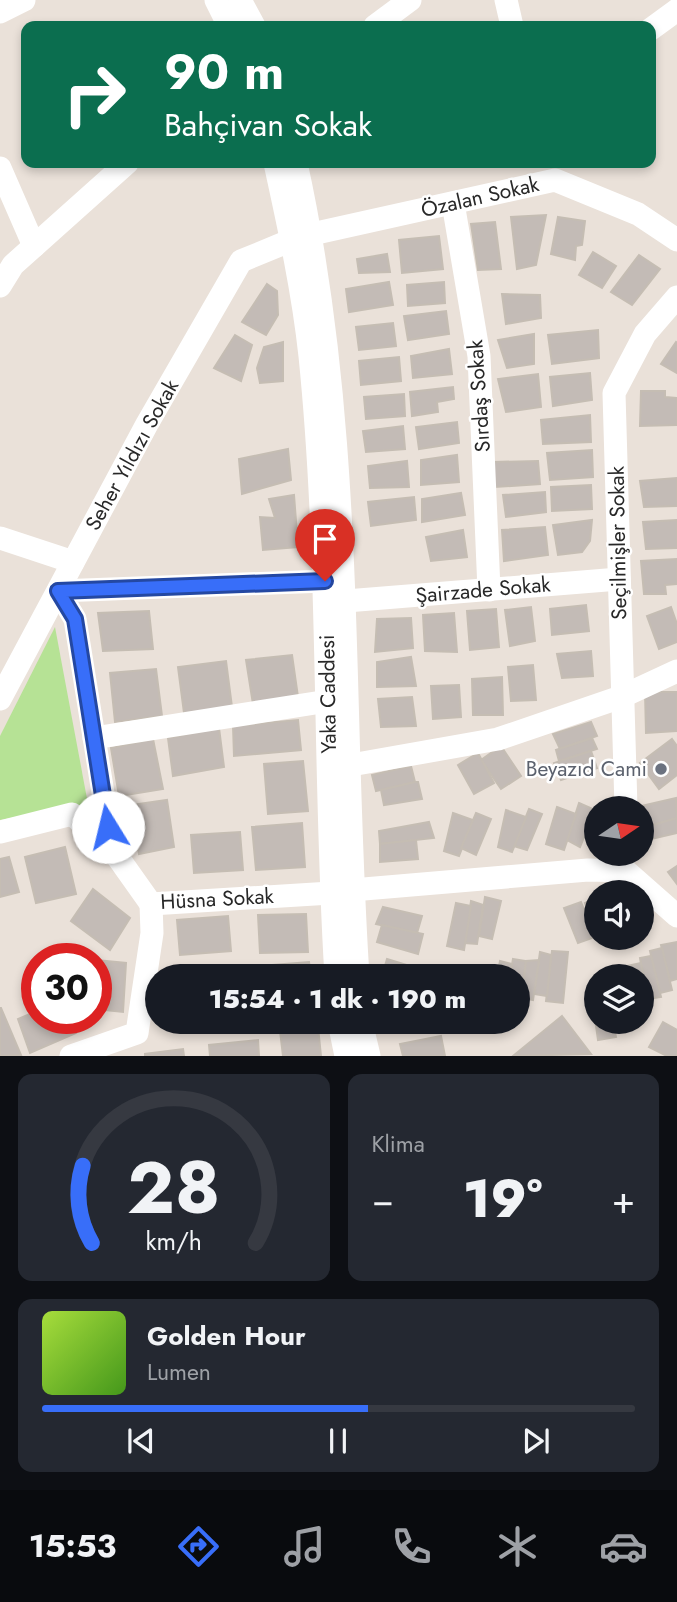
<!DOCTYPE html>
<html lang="tr">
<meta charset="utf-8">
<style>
:root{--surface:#171b24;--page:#242831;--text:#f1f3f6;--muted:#9ea1a6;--line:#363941;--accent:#386ef9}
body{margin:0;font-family:Jost,sans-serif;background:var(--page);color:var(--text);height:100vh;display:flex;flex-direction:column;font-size:26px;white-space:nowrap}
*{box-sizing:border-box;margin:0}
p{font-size:23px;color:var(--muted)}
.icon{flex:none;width:38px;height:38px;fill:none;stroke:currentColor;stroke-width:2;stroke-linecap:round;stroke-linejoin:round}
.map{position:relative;height:1056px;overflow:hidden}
.panel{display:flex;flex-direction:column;gap:18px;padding:18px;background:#0d0f14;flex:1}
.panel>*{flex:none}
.top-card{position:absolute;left:21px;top:21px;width:635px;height:147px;border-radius:14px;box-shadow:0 4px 10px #0003;background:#0b6e4f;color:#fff;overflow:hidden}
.needle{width:46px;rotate:77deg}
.controls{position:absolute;left:584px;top:796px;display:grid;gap:14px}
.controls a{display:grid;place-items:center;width:70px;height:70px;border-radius:50%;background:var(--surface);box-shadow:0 4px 10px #0003;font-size:35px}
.speed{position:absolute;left:21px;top:943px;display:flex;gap:14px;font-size:35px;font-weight:700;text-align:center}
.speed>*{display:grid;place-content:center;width:91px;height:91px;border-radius:50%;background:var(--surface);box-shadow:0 4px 10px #0003;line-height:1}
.speed .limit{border:10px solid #d22;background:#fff;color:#111}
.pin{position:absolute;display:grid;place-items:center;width:60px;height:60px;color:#fff;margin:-72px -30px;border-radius:50% 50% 50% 0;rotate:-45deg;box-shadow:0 0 7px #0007}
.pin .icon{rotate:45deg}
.me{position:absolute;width:77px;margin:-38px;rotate:351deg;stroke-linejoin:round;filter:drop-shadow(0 0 5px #0008)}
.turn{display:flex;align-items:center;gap:24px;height:147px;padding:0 28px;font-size:32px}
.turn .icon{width:91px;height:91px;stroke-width:2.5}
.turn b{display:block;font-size:49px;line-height:60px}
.big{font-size:52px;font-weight:800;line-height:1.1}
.panel .widget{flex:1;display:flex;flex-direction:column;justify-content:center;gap:10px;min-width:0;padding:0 24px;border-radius:14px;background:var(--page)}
.panel .dial{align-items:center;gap:0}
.dial svg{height:182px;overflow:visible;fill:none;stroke:var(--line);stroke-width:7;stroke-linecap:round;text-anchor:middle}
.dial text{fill:var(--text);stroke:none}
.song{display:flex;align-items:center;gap:21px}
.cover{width:84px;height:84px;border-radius:10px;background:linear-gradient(135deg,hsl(80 70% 55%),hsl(100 70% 35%))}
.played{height:7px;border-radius:4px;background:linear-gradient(90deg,var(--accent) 55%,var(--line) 55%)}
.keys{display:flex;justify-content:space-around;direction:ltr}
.heat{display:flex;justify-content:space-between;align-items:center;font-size:38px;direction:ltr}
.panel .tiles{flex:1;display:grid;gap:18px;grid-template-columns:1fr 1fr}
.widget:last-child{grid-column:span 2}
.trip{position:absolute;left:145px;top:964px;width:385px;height:70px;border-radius:35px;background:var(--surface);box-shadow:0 4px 10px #0003;font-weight:800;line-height:70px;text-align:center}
.dock{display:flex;height:112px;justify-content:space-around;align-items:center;background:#090b0e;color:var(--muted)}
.dock .icon{width:49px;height:49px}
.dock .current{color:var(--accent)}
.dock b{font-size:32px;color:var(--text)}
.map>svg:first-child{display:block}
.green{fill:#b6e295}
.building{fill:#c3bbb6;stroke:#c5bdb3;stroke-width:2}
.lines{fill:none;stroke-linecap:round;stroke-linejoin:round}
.minor{stroke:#fff;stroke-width:23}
.route-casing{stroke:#2448a2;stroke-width:18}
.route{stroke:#386ef9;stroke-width:12}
.worship-dot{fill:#6b7280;stroke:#fff;stroke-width:2.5}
.labels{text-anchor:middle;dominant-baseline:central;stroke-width:5;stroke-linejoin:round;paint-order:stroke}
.street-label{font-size:21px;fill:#282828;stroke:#fff}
.worship-label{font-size:21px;fill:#5b616d;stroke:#fff;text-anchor:end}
</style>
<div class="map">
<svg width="677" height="1056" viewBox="0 0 677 1056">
<rect width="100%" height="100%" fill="#eae1d9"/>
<polygon class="green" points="55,627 88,804 0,820 0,736"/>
<g class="building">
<polygon points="546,215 536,265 517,269 511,217"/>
<polygon points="558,217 585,221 582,245 576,246 575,260 551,254"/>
<polygon points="495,222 501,269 478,270 471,224"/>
<polygon points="439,236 443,269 402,273 399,240"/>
<polygon points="593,252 616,266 602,288 579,275"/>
<polygon points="387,254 390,272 359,273 357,259"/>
<polygon points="639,255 660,269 632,305 611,292"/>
<polygon points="389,282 393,305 349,312 346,289"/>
<polygon points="444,282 445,303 408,306 407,285"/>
<polygon points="267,284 277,291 278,315 266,335 242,322"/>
<polygon points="502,294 540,295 541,318 506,324"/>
<polygon points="446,311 449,334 408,340 404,316"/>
<polygon points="393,323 396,346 359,350 356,327"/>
<polygon points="598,330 599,358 552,364 548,335"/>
<polygon points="534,334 534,364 507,368 498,340"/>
<polygon points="235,335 252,345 241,381 214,368"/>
<polygon points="283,342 283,381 260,383 257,368 264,347"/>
<polygon points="676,342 677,343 677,373 661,364"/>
<polygon points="449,349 452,374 413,378 411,356"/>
<polygon points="399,357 401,381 361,385 359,361"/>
<polygon points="590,373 592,400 553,406 550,377"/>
<polygon points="538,374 541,407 506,412 498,379"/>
<polygon points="453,387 454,399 437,402 438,412 412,416 410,392"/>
<polygon points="641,391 665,391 665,397 677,398 677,425 640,426"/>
<polygon points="404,394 405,416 366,419 364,397"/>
<polygon points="590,415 591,442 543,444 541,420"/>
<polygon points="457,422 459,443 419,449 416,427"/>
<polygon points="403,426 405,449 366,452 363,431"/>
<polygon points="288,449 291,480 242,494 239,459"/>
<polygon points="592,450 593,477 550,480 547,453"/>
<polygon points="457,455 459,482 421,485 421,460"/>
<polygon points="407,461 409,487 370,488 368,466"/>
<polygon points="538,461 540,484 495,487 493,462"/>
<polygon points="677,478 677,506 644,507 640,481"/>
<polygon points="591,485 592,509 552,511 551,487"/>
<polygon points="545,492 546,512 506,517 503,495"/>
<polygon points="461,493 465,515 422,522 422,499"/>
<polygon points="294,495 298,547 263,550 260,517 275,518 269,499"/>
<polygon points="414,497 416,520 371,526 368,502"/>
<polygon points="592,520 590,541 582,552 558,555 553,525"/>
<polygon points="677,520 677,548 646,549 643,522"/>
<polygon points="545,527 548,555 504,561 502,530"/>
<polygon points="463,530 467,557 431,561 426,537"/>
<polygon points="677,559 677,584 665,585 666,594 644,594 641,561"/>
<polygon points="586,605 589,631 552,635 550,609"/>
<polygon points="531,607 535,641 510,646 505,610"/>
<polygon points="671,607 677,624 677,642 659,649 647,616"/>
<polygon points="496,609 499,647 470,650 467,611"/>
<polygon points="149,611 153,649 103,651 98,613"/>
<polygon points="454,613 457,652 425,651 423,615"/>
<polygon points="411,618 413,648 375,652 377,619"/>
<polygon points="591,651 593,676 562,678 557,654"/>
<polygon points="292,655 298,697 253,704 246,660"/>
<polygon points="411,657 416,686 377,687 377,662"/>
<polygon points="226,661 232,707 184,713 178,667"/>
<polygon points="533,665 536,700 511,701 508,667"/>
<polygon points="156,669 162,716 115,722 110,673"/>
<polygon points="502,677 503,715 473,715 472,679"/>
<polygon points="459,685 461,717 433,719 431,686"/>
<polygon points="645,692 677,692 677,731 646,733"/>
<polygon points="412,697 416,726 381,727 378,699"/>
<polygon points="298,720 301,750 234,756 233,726"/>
<polygon points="591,722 597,736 560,749 553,734"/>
<polygon points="219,728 224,767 173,776 168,738"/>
<polygon points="592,738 597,749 559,761 556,750"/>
<polygon points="153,739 163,789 119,796 111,748"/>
<polygon points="672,739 677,746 677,775 659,789 640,763"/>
<polygon points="501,746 521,776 501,789 481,760"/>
<polygon points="591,751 597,768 561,780 554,763"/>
<polygon points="478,753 494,783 474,794 458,765"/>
<polygon points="303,761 308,811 268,814 264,764"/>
<polygon points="411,766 415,782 376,791 372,775"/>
<polygon points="415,782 418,782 422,799 384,805 381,790"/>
<polygon points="676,798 677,818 643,828 642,808 637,807"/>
<polygon points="167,800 174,847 139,854 131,805"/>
<polygon points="579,803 595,810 580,847 567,840"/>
<polygon points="557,807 576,814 564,850 546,844"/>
<polygon points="529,809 542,814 527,850 514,846"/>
<polygon points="506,810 526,817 512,852 498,847"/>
<polygon points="453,813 473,820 459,856 444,851"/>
<polygon points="476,813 491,819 476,855 461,848"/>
<polygon points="677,818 677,833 651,839 649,826"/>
<polygon points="429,822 434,838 380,844 379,831"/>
<polygon points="302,823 305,867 256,870 252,827"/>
<polygon points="240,832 243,870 194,873 191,835"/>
<polygon points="416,840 418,859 380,862 380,844"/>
<polygon points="65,847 76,894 36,903 25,857"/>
<polygon points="9,857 19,892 0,897 0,859"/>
<polygon points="677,866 677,884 668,872"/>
<polygon points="93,889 130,918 110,950 71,921"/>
<polygon points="485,897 501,901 492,939 479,936"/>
<polygon points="594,899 597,906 597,934 585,903"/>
<polygon points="471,901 483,905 477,944 465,943"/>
<polygon points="581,902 595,937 578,943 564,908"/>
<polygon points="456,903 471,906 464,950 447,946"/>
<polygon points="383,907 422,916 417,933 376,924"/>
<polygon points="306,914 308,952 260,953 258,915"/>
<polygon points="228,916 231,951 180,955 177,920"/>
<polygon points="382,925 423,934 418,954 377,942"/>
<polygon points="677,942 677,979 670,981 661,945"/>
<polygon points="662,948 672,990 660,993 650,951"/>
<polygon points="552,951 568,952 563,1003 546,1001"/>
<polygon points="540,952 551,955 547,996 534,994"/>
<polygon points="651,956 661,997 647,999 640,958"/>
<polygon points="387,959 426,971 425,976 382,976"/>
<polygon points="513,959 526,961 521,1000 518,999 518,976 510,976"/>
<polygon points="96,960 126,963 123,1012 96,1009"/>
<polygon points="539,960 533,1000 522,998 526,961"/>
<polygon points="500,961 512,964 510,976 497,976"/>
<polygon points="309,962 311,976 274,976 273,965"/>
<polygon points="641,963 648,1002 642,1003 642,976 629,976 627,966"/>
<polygon points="484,966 498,968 497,976 482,976"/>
<polygon points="201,970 201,976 164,976 163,972"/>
<polygon points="628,970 629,976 617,976 616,973"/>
<polygon points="597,988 597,1022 613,1022 616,1037 598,1040 591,990"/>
<polygon points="0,1008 1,1008 21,1055 0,1056"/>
<polygon points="37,1011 37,1018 70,1018 76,1033 30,1053 18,1019"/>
<polygon points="562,1016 591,1054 513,1056"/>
<polygon points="663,1022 677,1030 677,1056 667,1056 649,1047"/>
<polygon points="318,1027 321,1056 283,1056 280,1031"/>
<polygon points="441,1036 445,1056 403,1056 400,1044"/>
<polygon points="258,1040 259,1056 210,1056 209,1045"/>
<polygon points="183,1049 184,1056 145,1056 145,1054"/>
</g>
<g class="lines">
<g class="minor">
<polyline points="216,0 229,26"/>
<polyline points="240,0 254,26"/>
<polyline points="506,0 512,26"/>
<polyline points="0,12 24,0"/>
<polyline points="375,26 410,0"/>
<polyline points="651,29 677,10"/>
<path d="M275,163C289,227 303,291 310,356C331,563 323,770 336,976"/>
<path d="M296,163C356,436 340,701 358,976"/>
<polyline points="0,168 34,246"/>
<polyline points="453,203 479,356 489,590"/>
<polyline points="312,234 555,180 638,214 677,240"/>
<polyline points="0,286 13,265 127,163"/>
<polyline points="0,538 73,562"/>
<polyline points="325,581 58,591 75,619 112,849 151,904 331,893"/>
<polyline points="346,601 619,579"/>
<polyline points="0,699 147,424 241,261 292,240"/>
<polyline points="94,738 328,701"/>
<polyline points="351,765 498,739 621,697 677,671"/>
<polyline points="626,808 614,393 645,334 677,297"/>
<polyline points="0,832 72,814 112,849"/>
<polyline points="352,890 588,870 626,871 677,916"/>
<polyline points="339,1022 346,1056"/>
<polyline points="361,1022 369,1056"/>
<polyline points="71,1056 137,1033 152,933 151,904"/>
</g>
</g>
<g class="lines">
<g class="route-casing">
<polyline id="route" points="108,827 75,619 58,591 325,581"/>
</g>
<use href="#route" class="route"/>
</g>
<circle class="worship-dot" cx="661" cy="769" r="7"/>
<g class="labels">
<g class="street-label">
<text transform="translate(480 197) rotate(-13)">Özalan Sokak</text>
<text transform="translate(479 396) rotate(-94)">Sırdaş Sokak</text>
<text transform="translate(132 455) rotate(-61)">Seher Yıldızı Sokak</text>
<text transform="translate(618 543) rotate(-91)">Seçilmişler Sokak</text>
<text transform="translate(483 590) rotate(-5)">Şairzade Sokak</text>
<text transform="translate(328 694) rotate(-91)">Yaka Caddesi</text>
<text transform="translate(217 899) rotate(-3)">Hüsna Sokak</text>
</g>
<g class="worship-label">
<text x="647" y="769">Beyazıd Cami</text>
</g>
</g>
</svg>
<div class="controls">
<a><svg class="needle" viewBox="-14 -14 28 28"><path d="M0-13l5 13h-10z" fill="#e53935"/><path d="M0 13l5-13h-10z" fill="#9ea1a6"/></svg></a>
<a><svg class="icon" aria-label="sound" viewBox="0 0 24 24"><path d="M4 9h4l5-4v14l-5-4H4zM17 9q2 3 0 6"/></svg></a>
<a><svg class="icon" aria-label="layers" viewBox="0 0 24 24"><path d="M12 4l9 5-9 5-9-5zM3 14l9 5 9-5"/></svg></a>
</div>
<div class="speed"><div class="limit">30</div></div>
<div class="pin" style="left:325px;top:581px;background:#d93025"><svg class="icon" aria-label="arrive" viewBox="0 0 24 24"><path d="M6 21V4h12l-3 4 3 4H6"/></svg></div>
<svg class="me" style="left:108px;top:827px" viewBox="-20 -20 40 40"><circle r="19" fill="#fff"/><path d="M0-13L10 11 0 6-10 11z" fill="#386ef9"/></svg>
<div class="trip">15:54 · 1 dk · 190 m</div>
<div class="top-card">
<div class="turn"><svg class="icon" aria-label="right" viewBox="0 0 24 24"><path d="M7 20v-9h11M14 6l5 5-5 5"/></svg><div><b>90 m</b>Bahçivan Sokak</div></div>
</div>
</div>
<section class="panel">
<div class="tiles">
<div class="widget dial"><svg viewBox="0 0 100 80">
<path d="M14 69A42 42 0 1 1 86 69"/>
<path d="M14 69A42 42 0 0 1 10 35" stroke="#386ef9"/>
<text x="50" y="56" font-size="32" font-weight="700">28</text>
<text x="50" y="72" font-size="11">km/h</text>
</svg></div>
<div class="widget"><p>Klima</p>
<div class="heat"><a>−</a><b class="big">19°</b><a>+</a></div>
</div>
<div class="widget">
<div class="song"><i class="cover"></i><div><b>Golden Hour</b><p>Lumen</p></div></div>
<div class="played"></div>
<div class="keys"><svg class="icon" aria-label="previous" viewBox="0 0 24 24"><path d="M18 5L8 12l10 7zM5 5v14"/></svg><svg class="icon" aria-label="pause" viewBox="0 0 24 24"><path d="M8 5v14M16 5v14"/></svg><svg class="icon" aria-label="next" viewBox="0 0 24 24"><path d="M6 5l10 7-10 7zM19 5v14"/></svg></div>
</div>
</div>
</section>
<nav class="dock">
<b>15:53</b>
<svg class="icon current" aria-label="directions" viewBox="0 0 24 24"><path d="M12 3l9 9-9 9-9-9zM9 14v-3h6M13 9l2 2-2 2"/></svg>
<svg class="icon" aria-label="music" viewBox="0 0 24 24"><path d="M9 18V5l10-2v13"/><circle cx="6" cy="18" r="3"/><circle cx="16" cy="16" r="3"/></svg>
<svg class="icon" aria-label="phone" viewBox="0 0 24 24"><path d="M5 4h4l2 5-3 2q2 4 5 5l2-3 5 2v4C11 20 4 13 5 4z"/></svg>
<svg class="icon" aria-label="climate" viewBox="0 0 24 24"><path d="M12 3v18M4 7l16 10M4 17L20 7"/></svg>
<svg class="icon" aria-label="car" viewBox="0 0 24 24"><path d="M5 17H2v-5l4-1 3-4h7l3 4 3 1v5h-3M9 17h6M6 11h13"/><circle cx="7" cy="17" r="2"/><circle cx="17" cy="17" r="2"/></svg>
</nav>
